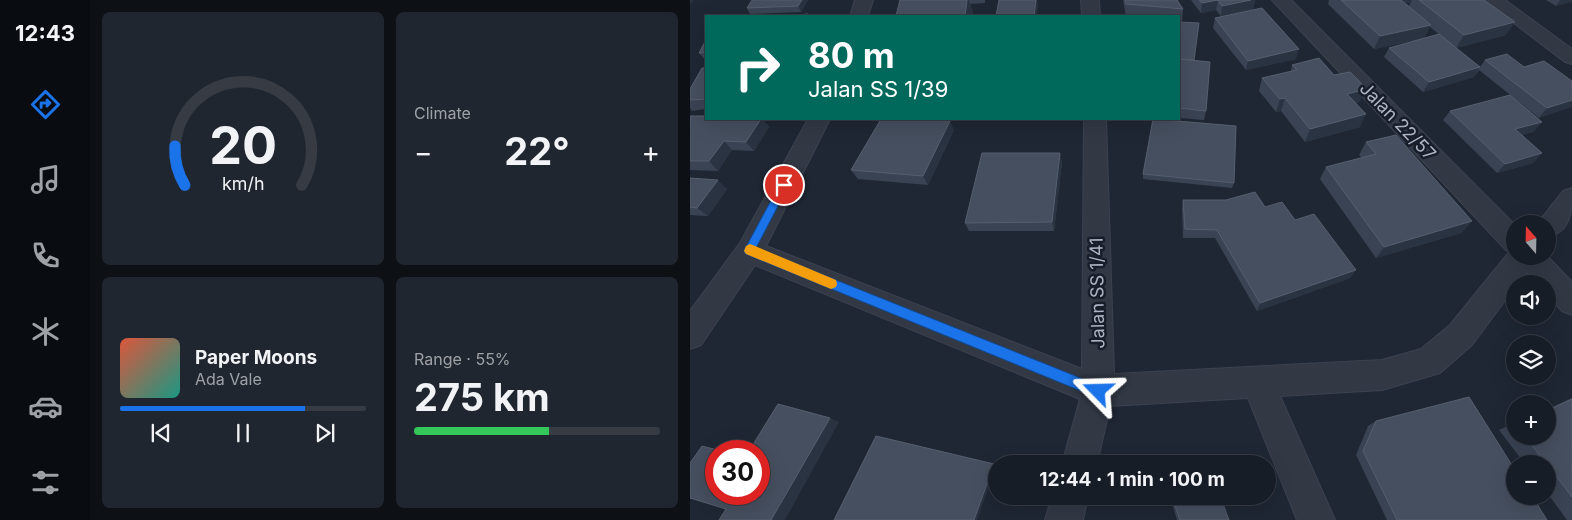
<!DOCTYPE html>
<meta charset="utf-8">
<style>
:root{--surface:#171d27;--page:#20262f;--text:#f1f3f6;--muted:#9ea2a7;--line:#363b44;--accent:#1a73e8}
body{margin:0;font-family:Inter,sans-serif;background:var(--page);color:var(--text);height:100vh;display:flex;flex-direction:column;font-size:19px;white-space:nowrap}
*{box-sizing:border-box;margin:0}
p{font-size:16px;color:var(--muted)}
.icon{flex:none;width:28px;height:28px;fill:none;stroke:currentColor;stroke-width:2;stroke-linecap:round;stroke-linejoin:round}
.map{position:relative;flex:1;overflow:hidden}
.details{display:flex;flex-direction:column;gap:12px;padding:12px;background:#0d1015;width:600px}
.details>*{flex:none}
.top-card{position:absolute;left:15px;top:15px;width:475px;height:105px;border-radius:0px;box-shadow:0 5px 20px #0002,0 0 0 1px var(--line);background:#00695c;color:#fff;overflow:hidden}
.needle{width:32px;rotate:340deg}
.controls{position:absolute;left:816px;top:215px;display:grid;gap:10px}
.controls a{display:grid;place-items:center;width:50px;height:50px;border-radius:50%;background:var(--surface);box-shadow:0 5px 20px #0002,0 0 0 1px var(--line);font-size:25px}
.speed{position:absolute;left:15px;top:440px;display:flex;gap:10px;font-size:25px;font-weight:700;text-align:center}
.speed>*{display:grid;place-content:center;width:65px;height:65px;border-radius:50%;background:var(--surface);box-shadow:0 5px 20px #0002,0 0 0 1px var(--line);line-height:1}
.speed .limit{border:8px solid #d22;background:#fff;color:#111}
.pin{position:absolute;display:grid;place-items:center;width:42px;height:42px;color:#fff;margin:-21px;border:2px solid #fff;border-radius:50%;box-shadow:0 1px 5px #0007}
.me{position:absolute;width:55px;margin:-28px;rotate:292deg;stroke-linejoin:round;filter:drop-shadow(0 0 4px #0008)}
.turn{display:flex;align-items:center;gap:18px;height:105px;padding:0 20px;font-size:22px}
.turn .icon{width:65px;height:65px;stroke-width:2.5}
.turn b{display:block;font-size:35px;line-height:42px}
.big{font-size:38px;font-weight:700;line-height:1.1}
.details .tile{flex:1;display:flex;flex-direction:column;justify-content:center;gap:8px;min-width:0;padding:0 18px;border-radius:8px;background:var(--page)}
.details .dial{align-items:center;gap:0}
.dial svg{height:130px;overflow:visible;fill:none;stroke:var(--line);stroke-width:7;stroke-linecap:round;text-anchor:middle}
.dial text{fill:var(--text);stroke:none}
.song{display:flex;align-items:center;gap:15px}
.cover{width:60px;height:60px;border-radius:8px;background:linear-gradient(135deg,hsl(10 70% 55%),hsl(170 70% 35%))}
.played{height:5px;border-radius:2px;background:linear-gradient(90deg,var(--accent) 75%,var(--line) 75%)}
.keys{display:flex;justify-content:space-around;direction:ltr}
.heat{display:flex;justify-content:space-between;align-items:center;font-size:28px;direction:ltr}
.charge{height:8px;border-radius:4px;background:linear-gradient(90deg,#34c759 55%,var(--line) 0)}
.details .tiles{flex:1;display:grid;gap:12px;grid-template-columns:repeat(2,1fr)}
.trip{position:absolute;left:298px;top:455px;width:288px;height:50px;border-radius:25px;background:var(--surface);box-shadow:0 5px 20px #0002,0 0 0 1px var(--line);font-weight:700;line-height:50px;text-align:center}
main{display:flex;flex:1;min-height:0}
.dock{display:flex;flex-direction:column;width:90px;justify-content:space-around;align-items:center;background:#090c10;color:var(--muted)}
.dock .icon{width:35px;height:35px}
.dock .selected{color:var(--accent)}
.dock b{font-size:22px;color:var(--text)}
.map>svg:first-child{display:block}
.lines{fill:none;stroke-linecap:round;stroke-linejoin:round}
.minor-casing{stroke:#3c424f;stroke-width:2}
.minor{fill:#323945;fill-rule:evenodd}
.wall{fill:#3a4353;fill-rule:evenodd}
.shaded-wall{fill:#2a3342}
.building{fill:#464f5f;stroke:#565f6f}
.route{fill:#1a73e8;stroke:#114b97}
.slow{fill:#f59e0b}
.labels{text-anchor:middle;dominant-baseline:central;stroke-width:5;stroke-linejoin:round;paint-order:stroke}
.street-label{font-size:18px;fill:#acb3c2;stroke:#181e29}
</style>
<main>
<nav class="dock">
<b>12:43</b>
<svg class="icon selected" aria-label="directions" viewBox="0 0 24 24"><path d="M12 3l9 9-9 9-9-9zM9 14v-3h6M13 9l2 2-2 2"/></svg>
<svg class="icon" aria-label="music" viewBox="0 0 24 24"><path d="M9 18V5l10-2v13"/><circle cx="6" cy="18" r="3"/><circle cx="16" cy="16" r="3"/></svg>
<svg class="icon" aria-label="phone" viewBox="0 0 24 24"><path d="M5 4h4l2 5-3 2q2 4 5 5l2-3 5 2v4C11 20 4 13 5 4z"/></svg>
<svg class="icon" aria-label="climate" viewBox="0 0 24 24"><path d="M12 3v18M4 7l16 10M4 17L20 7"/></svg>
<svg class="icon" aria-label="car" viewBox="0 0 24 24"><path d="M5 17H2v-5l4-1 3-4h7l3 4 3 1v5h-3M9 17h6M6 11h13"/><circle cx="7" cy="17" r="2"/><circle cx="17" cy="17" r="2"/></svg>
<svg class="icon" aria-label="filters" viewBox="0 0 24 24"><path d="M4 7h16M4 17h16"/><circle cx="9" cy="7" r="2"/><circle cx="15" cy="17" r="2"/></svg>
</nav>
<section class="details">
<div class="tiles">
<div class="tile dial"><svg viewBox="0 0 100 80">
<path d="M14 69A42 42 0 1 1 86 69"/>
<path d="M14 69A42 42 0 0 1 8 45" stroke="#1a73e8"/>
<text x="50" y="56" font-size="32" font-weight="700">20</text>
<text x="50" y="72" font-size="11">km/h</text>
</svg></div>
<div class="tile"><p>Climate</p>
<div class="heat"><a>−</a><b class="big">22°</b><a>+</a></div>
</div>
<div class="tile">
<div class="song"><i class="cover"></i><div><b>Paper Moons</b><p>Ada Vale</p></div></div>
<div class="played"></div>
<div class="keys"><svg class="icon" aria-label="previous" viewBox="0 0 24 24"><path d="M18 5L8 12l10 7zM5 5v14"/></svg><svg class="icon" aria-label="pause" viewBox="0 0 24 24"><path d="M8 5v14M16 5v14"/></svg><svg class="icon" aria-label="next" viewBox="0 0 24 24"><path d="M6 5l10 7-10 7zM19 5v14"/></svg></div>
</div>
<div class="tile"><p>Range · 55%</p><b class="big">275 km</b><div class="charge"></div></div>
</div>
</section>
<div class="map">
<svg width="882" height="520" viewBox="0 0 882 520">
<rect width="100%" height="100%" fill="#1f2734"/>
<g class="lines">
<g class="minor-casing">
<g id="minor">
<polygon points="165,0 183,0 178,16 160,16"/>
<polygon points="391,0 409,0 410,16 392,16"/>
<polygon points="582,0 601,0 825,225 825,256 857,256 882,282 882,315 872,311 858,295 858,284 847,284 837,272 828,284 825,284 825,287 782,345 750,373 692,390 590,396 645,520 607,520 558,398 420,406 407,464 372,464 390,399 65,265 11,345 0,349 0,311 50,243 118,119 140,119 76,246 392,369 394,119 416,119 424,374 692,360 731,349 760,325 820,251 816,250"/>
<polygon points="794,0 815,0 882,49 882,64 875,62"/>
<path d="M882,188C882,210 882,231 858,237V224H847L873,191Z"/>
<polygon points="362,496 398,496 393,520 355,520"/>
</g>
</g>
<use href="#minor" class="minor"/>
</g>
<g class="wall">
<polygon points="118,0 111,12 60,14 57,8"/>
<polygon points="217,0 295,0 295,3 280,4 283,13 282,16 206,16"/>
<polygon points="433,0 487,0 493,9 492,21 489,21 489,16 436,16"/>
<polygon points="501,0 565,0 563,9 531,16 526,10 511,13"/>
<path d="M639,0H794L816,35L766,48L790,67L795,60L834,67L882,81L849,118L789,70L784,77L733,92L694,57L699,48L756,40L740,27L734,38L684,49L638,4ZM721,2L719,6L715,3Z"/>
<polygon points="856,0 882,0 866,6"/>
<polygon points="525,18 606,59 556,70 523,28"/>
<polygon points="489,22 504,60 516,111 514,120 489,118"/>
<polygon points="16,40 16,61 9,53"/>
<polygon points="602,65 644,75 670,101 666,103 670,127 615,142 591,111 586,112 569,91 572,78 601,71"/>
<polygon points="16,68 16,109 2,111 0,108 0,89"/>
<polygon points="760,111 852,122 843,132 831,135 852,153 843,163 807,173 753,120"/>
<polygon points="0,116 16,119 72,119 79,127 64,151 42,150 28,171 0,170"/>
<polygon points="264,130 238,185 168,179 161,170"/>
<polygon points="676,142 782,221 771,233 686,258 630,179 636,167 672,158 669,155"/>
<polygon points="372,162 364,231 279,231 275,223"/>
<polygon points="453,174 544,183 542,188 453,179"/>
<polygon points="0,178 37,189 18,216 0,215"/>
<polygon points="493,200 575,207 605,220 666,270 660,278 567,311 525,238 493,238 492,209"/>
<polygon points="882,398 882,520 877,520 858,494 858,464 835,464 809,430 825,423 825,436 858,436 858,409"/>
<polygon points="686,421 857,520 697,520 666,455 678,426"/>
<polygon points="482,497 539,520 487,520 481,500"/>
</g>
<g class="shaded-wall">
<polygon points="0,0 4,0 0,5"/>
<polygon points="112,0 118,0 111,12 108,6"/>
<polygon points="277,0 279,0 283,13 282,16 275,16"/>
<polygon points="346,0 347,0 348,6 347,16 344,16"/>
<polygon points="528,0 526,10 511,13 512,3"/>
<polygon points="561,0 565,0 563,9 531,16 532,6"/>
<polygon points="706,0 722,0 721,2 703,5"/>
<polygon points="870,0 882,0 882,2 866,6"/>
<polygon points="825,22 816,35 766,48 774,35"/>
<polygon points="741,25 734,38 684,49 690,36"/>
<polygon points="609,49 606,59 556,70 558,61"/>
<polygon points="790,67 784,77 733,92 739,82"/>
<polygon points="677,89 670,101 652,106 657,94"/>
<polygon points="595,98 591,111 586,112 590,99"/>
<polygon points="882,100 882,107 849,118 857,108"/>
<polygon points="676,114 670,127 615,142 620,129"/>
<polygon points="71,119 72,119 79,127 64,151 56,142"/>
<polygon points="260,121 264,130 238,185 233,176"/>
<polygon points="852,122 843,132 817,139 825,129"/>
<polygon points="34,141 42,150 28,171 19,161"/>
<polygon points="370,153 372,162 364,231 362,222"/>
<polygon points="852,153 843,163 807,173 815,164"/>
<polygon points="28,180 37,189 18,216 7,208"/>
<polygon points="782,221 771,233 686,258 694,247"/>
<polygon points="666,270 660,278 567,311 570,303"/>
<polygon points="140,418 149,422 95,520 81,520"/>
<polygon points="304,464 306,466 287,520 284,520"/>
</g>
<g class="building">
<polygon points="62,0 112,0 108,6 57,8"/>
<polygon points="210,0 277,0 275,16 206,16"/>
<polygon points="309,0 346,0 344,16 363,16 306,16"/>
<polygon points="435,0 487,0 493,9 436,4"/>
<polygon points="509,0 561,0 532,6 528,0 512,3"/>
<polygon points="651,0 711,0 741,25 690,36"/>
<polygon points="729,0 794,0 825,22 774,35"/>
<polygon points="572,8 609,49 558,61 525,18"/>
<polygon points="118,14 117,16 96,16"/>
<polygon points="489,22 509,23 504,60 489,59"/>
<polygon points="749,34 790,67 739,82 699,48"/>
<polygon points="16,40 16,52 9,53"/>
<polygon points="817,54 834,67 854,61 882,81 882,100 857,108 795,60"/>
<polygon points="629,58 644,75 660,72 677,89 657,94 676,114 620,129 595,98 590,99 572,78 607,70 602,65"/>
<polygon points="489,59 520,62 516,111 489,108"/>
<polygon points="12,68 16,68 16,99 0,100 0,89"/>
<polygon points="820,95 852,122 825,129 852,153 815,164 760,111"/>
<polygon points="0,116 16,116 16,119 71,119 56,142 34,141 19,161 0,161"/>
<polygon points="191,119 234,119 260,121 233,176 161,170"/>
<polygon points="463,119 546,126 544,183 453,174"/>
<polygon points="706,135 782,221 694,247 636,167 686,154 676,142"/>
<polygon points="292,153 370,153 362,222 275,223"/>
<polygon points="0,178 28,180 7,208 0,207"/>
<polygon points="565,192 575,207 592,202 605,220 624,214 666,270 570,303 527,230 495,229 493,200 536,200"/>
<polygon points="779,397 825,470 825,496 842,496 857,520 707,520 673,451 686,421"/>
<polygon points="882,399 882,497 858,465 858,464 856,464 835,436 858,436 858,410"/>
<polygon points="88,404 140,418 81,520 29,520 36,509 0,498 0,463 12,446 31,451 26,451 26,494 69,494 69,451 59,451"/>
<polygon points="186,436 304,464 284,520 144,520"/>
<polygon points="485,496 530,496 539,520 490,520 482,497"/>
</g>
<polygon class="route" points="94,181 99,185 66,248 413,387 415,391 413,396 408,398 56,254 54,251 56,247 91,182"/>
<polygon class="slow" points="60,244 146,280 147,284 146,287 141,289 56,254 54,251 56,246"/>
<g class="labels">
<g class="street-label">
<text transform="translate(708 121) rotate(46)">Jalan 22/57</text>
<text transform="translate(407 293) rotate(-91)">Jalan SS 1/41</text>
</g>
</g>
</svg>
<div class="controls">
<a><svg class="needle" viewBox="-14 -14 28 28"><path d="M0-13l5 13h-10z" fill="#e53935"/><path d="M0 13l5-13h-10z" fill="#9ea2a7"/></svg></a>
<a><svg class="icon" aria-label="sound" viewBox="0 0 24 24"><path d="M4 9h4l5-4v14l-5-4H4zM17 9q2 3 0 6"/></svg></a>
<a><svg class="icon" aria-label="layers" viewBox="0 0 24 24"><path d="M12 4l9 5-9 5-9-5zM3 14l9 5 9-5"/></svg></a>
<a>+</a>
<a>−</a>
</div>
<div class="speed"><div class="limit">30</div></div>
<div class="pin" style="left:94px;top:185px;background:#d93025"><svg class="icon" aria-label="arrive" viewBox="0 0 24 24"><path d="M6 21V4h12l-3 4 3 4H6"/></svg></div>
<svg class="me" style="left:408px;top:391px" viewBox="-20 -20 40 40"><path d="M0-17L14 15 0 8-14 15z" fill="#1a73e8" stroke="#fff" stroke-width="4"/></svg>
<div class="trip">12:44 · 1 min · 100 m</div>
<div class="top-card">
<div class="turn"><svg class="icon" aria-label="right" viewBox="0 0 24 24"><path d="M7 20v-9h11M14 6l5 5-5 5"/></svg><div><b>80 m</b>Jalan SS 1/39</div></div>
</div>
</div>
</main>
